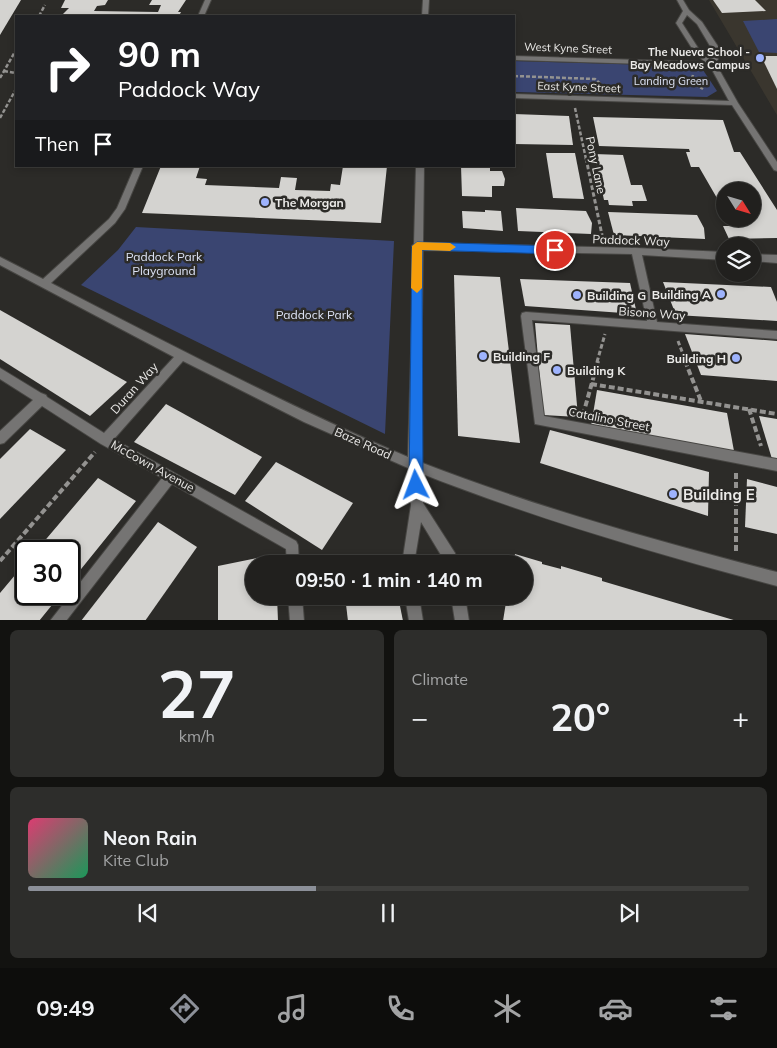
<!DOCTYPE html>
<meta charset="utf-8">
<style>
:root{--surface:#21201e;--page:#2d2d2b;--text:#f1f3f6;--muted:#a2a3a4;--line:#3e3e3c;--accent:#8c9099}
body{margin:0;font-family:Mulish,sans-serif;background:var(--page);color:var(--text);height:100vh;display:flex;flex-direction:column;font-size:19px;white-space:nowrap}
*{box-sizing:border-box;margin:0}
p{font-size:16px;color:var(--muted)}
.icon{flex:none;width:28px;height:28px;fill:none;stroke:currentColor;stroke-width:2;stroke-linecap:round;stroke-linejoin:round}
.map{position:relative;height:620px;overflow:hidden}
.side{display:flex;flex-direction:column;gap:10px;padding:10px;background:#121210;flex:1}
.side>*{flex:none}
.banner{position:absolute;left:15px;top:15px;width:500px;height:152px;border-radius:0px;box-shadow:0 2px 8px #0003,0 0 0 1px var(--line);background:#202124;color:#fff;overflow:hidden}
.needle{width:32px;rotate:127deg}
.tools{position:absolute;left:716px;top:182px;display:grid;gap:10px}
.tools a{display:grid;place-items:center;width:45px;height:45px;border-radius:50%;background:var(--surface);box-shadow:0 2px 8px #0003,0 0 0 1px var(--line);font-size:25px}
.speed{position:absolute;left:15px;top:540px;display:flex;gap:10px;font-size:25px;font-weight:700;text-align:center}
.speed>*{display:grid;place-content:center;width:65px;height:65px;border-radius:50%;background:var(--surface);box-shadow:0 2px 8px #0003,0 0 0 1px var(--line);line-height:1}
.speed .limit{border:2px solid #111;border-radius:8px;background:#fff;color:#111}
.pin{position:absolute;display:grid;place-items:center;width:42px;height:42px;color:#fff;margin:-21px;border:2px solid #fff;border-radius:50%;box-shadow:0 1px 5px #0007}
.me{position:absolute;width:55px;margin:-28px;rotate:357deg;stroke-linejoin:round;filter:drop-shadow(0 0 4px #0008)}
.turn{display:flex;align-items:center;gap:18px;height:105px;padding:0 20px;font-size:22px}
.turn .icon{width:65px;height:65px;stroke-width:2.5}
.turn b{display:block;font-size:35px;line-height:42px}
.then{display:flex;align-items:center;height:48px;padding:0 20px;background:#0003;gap:10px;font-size:19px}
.big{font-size:38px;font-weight:700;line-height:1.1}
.side .card{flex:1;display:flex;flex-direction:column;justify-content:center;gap:8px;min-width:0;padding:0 18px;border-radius:8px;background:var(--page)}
.side .dial{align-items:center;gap:0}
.dial b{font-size:65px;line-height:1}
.song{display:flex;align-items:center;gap:15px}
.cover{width:60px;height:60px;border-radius:8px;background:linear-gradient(135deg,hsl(340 70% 55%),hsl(150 70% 35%))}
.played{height:5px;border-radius:2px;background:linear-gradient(90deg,var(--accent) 40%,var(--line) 40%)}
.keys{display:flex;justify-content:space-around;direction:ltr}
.heat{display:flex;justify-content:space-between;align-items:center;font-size:28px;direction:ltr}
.side .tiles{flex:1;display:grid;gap:10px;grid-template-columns:1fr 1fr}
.card:last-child{grid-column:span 2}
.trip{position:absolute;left:245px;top:555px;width:288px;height:50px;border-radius:25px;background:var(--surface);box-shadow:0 2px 8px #0003,0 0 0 1px var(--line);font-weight:700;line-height:50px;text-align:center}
.tabs{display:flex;height:80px;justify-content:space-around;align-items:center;background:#0d0d0c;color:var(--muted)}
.tabs .icon{width:35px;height:35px}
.tabs .selected{color:var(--accent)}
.tabs b{font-size:22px;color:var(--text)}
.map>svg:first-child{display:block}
.built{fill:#3a362e}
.green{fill:#3a4571}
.building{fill:#d4d3d0}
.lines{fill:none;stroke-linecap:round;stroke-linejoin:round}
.street-casing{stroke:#474643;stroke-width:2}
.path-far2{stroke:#949391;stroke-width:2.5;stroke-dasharray:4 2;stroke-linecap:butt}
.path-far1{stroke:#949391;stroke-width:3;stroke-dasharray:4.5 2.5;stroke-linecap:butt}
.path{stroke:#949391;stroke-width:4;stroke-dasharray:6 3;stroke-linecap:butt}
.street{fill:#757473;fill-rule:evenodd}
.route{fill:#1a73e8;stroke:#114b97}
.slow{fill:#f59e0b}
.poi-dot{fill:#9eb3fd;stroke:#2c2b28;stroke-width:2}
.labels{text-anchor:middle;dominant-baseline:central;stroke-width:5;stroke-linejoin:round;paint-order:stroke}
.far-street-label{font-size:11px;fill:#ecebe9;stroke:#2c2b28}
.far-poi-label{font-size:11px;font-weight:bold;fill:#ecebe9;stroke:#2c2b28;text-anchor:end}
.far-park-label{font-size:11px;fill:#dde3f5;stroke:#2c2b28}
.street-label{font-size:12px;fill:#ecebe9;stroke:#2c2b28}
.poi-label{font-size:12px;font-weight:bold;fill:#ecebe9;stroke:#2c2b28;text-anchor:start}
.park-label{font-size:12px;fill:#dde3f5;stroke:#2c2b28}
.near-poi-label{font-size:15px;font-weight:bold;fill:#ecebe9;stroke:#2c2b28;text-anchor:start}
</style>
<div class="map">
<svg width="777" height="621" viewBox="0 0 777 621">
<rect width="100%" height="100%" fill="#2c2b28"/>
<polygon class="built" points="709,0 777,0 777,115"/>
<g class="green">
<polygon points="777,19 777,53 759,52 743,21"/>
<polygon points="514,61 689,66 703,70 717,91 707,97 514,92"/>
<polygon points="136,227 394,241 385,434 81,285 118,250"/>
</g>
<g class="building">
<polygon points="0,0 21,0 0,35"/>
<polygon points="65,0 108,0 105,5 97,6 94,11 158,12 161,5 149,5 152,0 186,0 178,12 181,12 179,16 61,16 69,8 61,8"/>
<polygon points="713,0 755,0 766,11 722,13"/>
<polygon points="761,56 777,56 777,89"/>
<polygon points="514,114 569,116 573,145 514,144"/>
<polygon points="593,117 723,120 734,152 740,152 777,210 777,238 729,239 723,226 730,226 726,219 752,219 752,191 725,191 725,212 699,167 691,167 686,152 690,152 689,149 599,146"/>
<polygon points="546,153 575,153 584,199 553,198"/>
<polygon points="594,154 623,155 631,185 642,185 647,201 632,201 633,206 609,205 608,200 604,200"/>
<polygon points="161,166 200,166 196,178 207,179 205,185 279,188 281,177 297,178 295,190 330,191 331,184 340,185 343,166 387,166 381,223 142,213"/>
<polygon points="461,166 490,166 490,171 502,171 505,179 504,186 492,186 492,197 462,196"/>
<polygon points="516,208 586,211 592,223 591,234 518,231"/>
<polygon points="485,210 501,211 503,231 463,228 462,211 485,212"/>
<polygon points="608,212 697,215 704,228 705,239 614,235"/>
<polygon points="454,275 500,277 520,443 458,436"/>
<polygon points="520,279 630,283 637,314 525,306"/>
<polygon points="663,282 771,287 777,302 777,321 676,315"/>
<polygon points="0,310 127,382 90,416 0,359"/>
<polygon points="535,323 570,325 578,417 543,415"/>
<polygon points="685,334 777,341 777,381 701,375"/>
<polygon points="597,390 727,413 734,451 591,426"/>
<polygon points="166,404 262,457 235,495 134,442"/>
<polygon points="759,416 777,419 777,460 772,459"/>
<polygon points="30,429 66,450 0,519 0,459"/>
<polygon points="550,430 709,472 708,516 540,463"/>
<polygon points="276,462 353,503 322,550 245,501"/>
<polygon points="98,478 136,501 69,584 69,551 36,551"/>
<polygon points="747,479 777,487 777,534 745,527"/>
<polygon points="158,522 197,547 145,621 81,621"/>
<polygon points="276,554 276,564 254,564 254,596 277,596 278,621 218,621 218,566"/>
<polygon points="390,554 392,564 343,564 343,563"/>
<polygon points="515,554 542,562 542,564 561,569 561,566 602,578 602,581 737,621 503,621 507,596 524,596 524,564 513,564"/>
<polygon points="26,562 26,594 61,594 39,621 0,621 0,593"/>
<polygon points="345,596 398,596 403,621 348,621"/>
</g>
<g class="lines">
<g class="street-casing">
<g id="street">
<polygon points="205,0 211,0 204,16 198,16"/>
<polygon points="423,0 429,0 428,16 422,16"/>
<path d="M677,0H683L689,10L702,22L721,51L716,64L738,103L777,162V171L774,170L732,105L514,98V94L729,101L710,66L514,60V56L705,62L695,53L676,23L683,11ZM687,15L697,24L713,51L710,59L700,51L682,23Z"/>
<path d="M135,166H143L125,209L115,223L51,283C169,344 286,405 408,457L414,248L412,246L414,244L416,166H424L423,243L636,248L725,252V260L642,255L657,322L777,331V339L532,320L544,416L777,459V471L535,424L521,316L522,313L526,312L647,321L632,254L423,250L420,462C536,507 656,541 777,572V586C656,554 537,519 420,473L423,503L455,553L457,564H445L444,560L421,522L414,564H402L411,505L408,468L304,422L183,361L114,439L296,541L298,545L299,564H287L286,549L172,484L66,621H50L162,478L101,444L42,406L4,443L0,444V431L33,400L0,379V368L41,393L46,395L47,397L104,433L174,357L0,265V257L43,279L109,219L117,208Z"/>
<polygon points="752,254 777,255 777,263 752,261"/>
<polygon points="288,596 302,596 304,621 290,621"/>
<polygon points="405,596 419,596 423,621 409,621"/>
<polygon points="451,596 465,596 469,621 455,621"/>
</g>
</g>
<g class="path-far2">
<polyline points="39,16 45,5"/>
<polyline points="4,71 16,73"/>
<polyline points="693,75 691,82 703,89"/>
<polyline points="514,76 595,79 603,86"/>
<polyline points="0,78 16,50"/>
<polyline points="575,108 586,159"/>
<polyline points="0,118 16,89"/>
</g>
<g class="path-far1">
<polyline points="586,158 602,235"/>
<polyline points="678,341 686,362"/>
<polyline points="597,362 605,334"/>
</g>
<g class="path">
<polyline points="685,361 701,401"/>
<polyline points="591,384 777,414"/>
<polyline points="749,409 761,446"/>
<polyline points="583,415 598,361"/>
<polyline points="736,473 736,551"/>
<polyline points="0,561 95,452"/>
</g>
<use href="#street" class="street"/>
</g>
<polygon class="route" points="417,242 555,246 560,250 555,254 422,250 423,485 421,490 416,492 411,490 409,485 412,246"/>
<polygon class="slow" points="417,242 450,243 456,247 450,251 422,250 422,288 417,293 411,288 412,246"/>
<g class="poi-dot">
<circle cx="760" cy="58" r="5"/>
<circle cx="265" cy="202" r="5"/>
<circle cx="721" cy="294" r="5"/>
<circle cx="577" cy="295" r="5"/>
<circle cx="483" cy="356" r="5"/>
<circle cx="736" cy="358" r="5"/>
<circle cx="557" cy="370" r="5"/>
<circle cx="673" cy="494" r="5"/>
</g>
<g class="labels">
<g class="far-street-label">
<text transform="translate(568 48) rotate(2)">West Kyne Street</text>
<text transform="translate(579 87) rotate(2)">East Kyne Street</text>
</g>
<g class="far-poi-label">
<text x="750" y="52">The Nueva School -<tspan x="750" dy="13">Bay Meadows Campus</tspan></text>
</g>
<g class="far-park-label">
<text x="671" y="81">Landing Green</text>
</g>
<g class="street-label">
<text transform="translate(596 165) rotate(78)">Pony Lane</text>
<text transform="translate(631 240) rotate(2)">Paddock Way</text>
<text transform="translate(652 313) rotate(4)">Bisono Way</text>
<text transform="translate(134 388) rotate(-48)">Duran Way</text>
<text transform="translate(609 419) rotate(11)">Catalino Street</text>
<text transform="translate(363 443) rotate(24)">Baze Road</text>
<text transform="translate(153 466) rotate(29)">McCown Avenue</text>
</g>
<g class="poi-label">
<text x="275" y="202">The Morgan</text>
<text x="711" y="294" text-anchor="end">Building A</text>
<text x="587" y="295">Building G</text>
<text x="493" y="356">Building F</text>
<text x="726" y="358" text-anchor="end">Building H</text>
<text x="567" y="370">Building K</text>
</g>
<g class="park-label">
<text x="164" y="256">Paddock Park<tspan x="164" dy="14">Playground</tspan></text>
<text x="314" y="314">Paddock Park</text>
</g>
<g class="near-poi-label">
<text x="683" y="494">Building E</text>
</g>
</g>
</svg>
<div class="tools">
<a><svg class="needle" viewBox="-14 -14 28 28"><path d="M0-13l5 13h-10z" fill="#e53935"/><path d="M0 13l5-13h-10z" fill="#a2a3a4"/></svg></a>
<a><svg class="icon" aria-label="layers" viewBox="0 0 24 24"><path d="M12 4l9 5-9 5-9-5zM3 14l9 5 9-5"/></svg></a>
</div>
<div class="speed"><div class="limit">30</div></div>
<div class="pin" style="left:555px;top:250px;background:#d93025"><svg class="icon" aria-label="arrive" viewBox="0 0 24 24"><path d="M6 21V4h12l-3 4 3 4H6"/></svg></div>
<svg class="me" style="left:416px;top:485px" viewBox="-20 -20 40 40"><path d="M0-17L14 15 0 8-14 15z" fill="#1a73e8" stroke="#fff" stroke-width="4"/></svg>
<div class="trip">09:50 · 1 min · 140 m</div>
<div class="banner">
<div class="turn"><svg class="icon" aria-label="right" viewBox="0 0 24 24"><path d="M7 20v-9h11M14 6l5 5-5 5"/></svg><div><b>90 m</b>Paddock Way</div></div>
<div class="then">Then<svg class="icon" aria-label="arrive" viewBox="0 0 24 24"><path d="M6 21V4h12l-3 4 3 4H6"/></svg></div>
</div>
</div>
<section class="side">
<div class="tiles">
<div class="card dial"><b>27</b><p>km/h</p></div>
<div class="card"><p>Climate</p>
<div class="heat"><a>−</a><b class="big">20°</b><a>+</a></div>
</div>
<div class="card">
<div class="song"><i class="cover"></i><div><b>Neon Rain</b><p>Kite Club</p></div></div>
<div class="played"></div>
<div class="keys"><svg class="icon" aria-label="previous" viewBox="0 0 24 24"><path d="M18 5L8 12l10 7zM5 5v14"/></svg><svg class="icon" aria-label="pause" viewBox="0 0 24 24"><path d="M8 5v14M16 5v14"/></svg><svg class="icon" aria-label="next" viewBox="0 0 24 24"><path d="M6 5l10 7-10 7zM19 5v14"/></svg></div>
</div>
</div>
</section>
<nav class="tabs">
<b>09:49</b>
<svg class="icon selected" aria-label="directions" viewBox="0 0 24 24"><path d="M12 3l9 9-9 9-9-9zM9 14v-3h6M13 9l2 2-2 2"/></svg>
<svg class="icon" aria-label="music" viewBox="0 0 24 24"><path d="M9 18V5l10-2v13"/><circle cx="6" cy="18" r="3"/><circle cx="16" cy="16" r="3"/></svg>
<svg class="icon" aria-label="phone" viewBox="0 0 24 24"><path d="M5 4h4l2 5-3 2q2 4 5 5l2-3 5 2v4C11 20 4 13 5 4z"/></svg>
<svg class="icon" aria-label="climate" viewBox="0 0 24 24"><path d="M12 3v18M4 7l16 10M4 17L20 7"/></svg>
<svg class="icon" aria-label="car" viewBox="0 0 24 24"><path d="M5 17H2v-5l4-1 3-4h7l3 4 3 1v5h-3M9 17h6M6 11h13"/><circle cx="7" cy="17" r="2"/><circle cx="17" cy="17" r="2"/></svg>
<svg class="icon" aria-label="filters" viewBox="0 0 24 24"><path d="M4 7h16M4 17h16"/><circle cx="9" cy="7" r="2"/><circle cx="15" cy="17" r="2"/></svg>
</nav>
